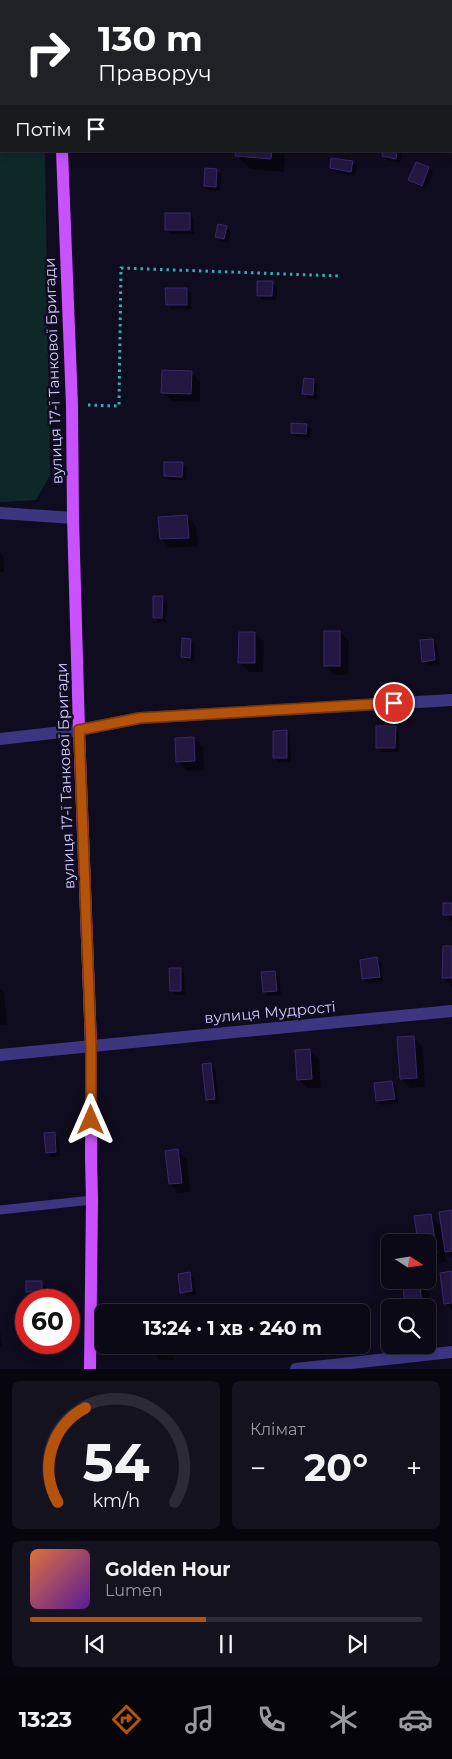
<!DOCTYPE html>
<html lang="uk">
<meta charset="utf-8">
<style>
:root{--surface:#0c0917;--page:#151220;--text:#f1f3f6;--muted:#9a9aa1;--line:#2c2a36;--accent:#b45309}
body{margin:0;font-family:Montserrat,sans-serif;background:var(--page);color:var(--text);height:100vh;display:flex;flex-direction:column;font-size:19px;white-space:nowrap}
*{box-sizing:border-box;margin:0}
p{font-size:16px;color:var(--muted)}
.icon{flex:none;width:28px;height:28px;fill:none;stroke:currentColor;stroke-width:2;stroke-linecap:round;stroke-linejoin:round}
.map{position:relative;height:1369px;overflow:hidden}
.panel{display:flex;flex-direction:column;gap:12px;padding:12px;background:#07050d;flex:1}
.panel>*{flex:none}
.top-card{position:absolute;left:0px;top:0px;width:452px;height:152px;box-shadow:0 2px 12px #0003,0 0 0 1px var(--line);background:#202124;color:#fff;overflow:hidden}
.needle{width:32px;rotate:102deg}
.controls{position:absolute;left:381px;top:1234px;display:grid;gap:10px}
.controls a{display:grid;place-items:center;width:55px;height:55px;border-radius:8px;background:var(--surface);box-shadow:0 2px 12px #0003,0 0 0 1px var(--line);font-size:25px}
.speed{position:absolute;left:15px;top:1289px;display:flex;gap:10px;font-size:25px;font-weight:700;text-align:center}
.speed>*{display:grid;place-content:center;width:65px;height:65px;border-radius:50%;background:var(--surface);box-shadow:0 2px 12px #0003,0 0 0 1px var(--line);line-height:1}
.speed .limit{border:8px solid #d22;background:#fff;color:#111}
.pin{position:absolute;display:grid;place-items:center;width:42px;height:42px;color:#fff;margin:-21px;border:2px solid #fff;border-radius:50%;box-shadow:0 1px 5px #0007}
.me{position:absolute;width:55px;margin:-28px;rotate:0deg;stroke-linejoin:round;filter:drop-shadow(0 0 4px #0008)}
.turn{display:flex;align-items:center;gap:18px;height:105px;padding:0 15px;font-size:22px}
.turn .icon{width:65px;height:65px;stroke-width:2.5}
.turn b{display:block;font-size:35px;line-height:42px}
.then{display:flex;align-items:center;height:48px;padding:0 15px;background:#0003;gap:10px;font-size:19px}
.big{font-size:38px;font-weight:700;line-height:1.1}
.panel .tile{flex:1;display:flex;flex-direction:column;justify-content:center;gap:8px;min-width:0;padding:0 18px;border-radius:8px;background:var(--page)}
.panel .dial{align-items:center;gap:0}
.dial svg{height:130px;overflow:visible;fill:none;stroke:var(--line);stroke-width:7;stroke-linecap:round;text-anchor:middle}
.dial text{fill:var(--text);stroke:none}
.song{display:flex;align-items:center;gap:15px}
.cover{width:60px;height:60px;border-radius:8px;background:linear-gradient(135deg,hsl(20 70% 55%),hsl(270 70% 35%))}
.played{height:5px;border-radius:2px;background:linear-gradient(90deg,var(--accent) 45%,var(--line) 45%)}
.keys{display:flex;justify-content:space-around;direction:ltr}
.heat{display:flex;justify-content:space-between;align-items:center;font-size:28px;direction:ltr}
.panel .tiles{flex:1;display:grid;gap:12px;grid-template-columns:1fr 1fr}
.tile:last-child{grid-column:span 2}
.trip{position:absolute;left:95px;top:1304px;width:275px;height:50px;border-radius:8px;background:var(--surface);box-shadow:0 2px 12px #0003,0 0 0 1px var(--line);font-weight:700;line-height:50px;text-align:center}
.menu{display:flex;height:80px;justify-content:space-around;align-items:center;background:#050409;color:var(--muted)}
.menu .icon{width:35px;height:35px}
.menu .on{color:var(--accent)}
.menu b{font-size:22px;color:var(--text)}
.map>svg:first-child{display:block}
.green{fill:#0e2829}
.shadow{fill:#0007}
.building{fill:#221741;stroke:#3a286d}
.lines{fill:none;stroke-linecap:round;stroke-linejoin:round}
.path{stroke:#29b3b4;stroke-width:3;stroke-dasharray:2.5 4;stroke-linecap:butt}
.lane{stroke:#3d3580;stroke-width:9}
.street{stroke:#3d3580;stroke-width:12}
.primary{stroke:#c951ff;stroke-width:12}
.route-casing{stroke:#753606;stroke-width:12}
.route{stroke:#b45309;stroke-width:9}
.labels{text-anchor:middle;dominant-baseline:central;stroke-width:5;stroke-linejoin:round;paint-order:stroke}
.street-label{font-size:15px;fill:#d3caff;stroke:#100c1f}
</style>
<div class="map">
<svg width="452" height="1369" viewBox="0 0 452 1369">
<rect width="100%" height="100%" fill="#100c1f"/>
<polygon class="green" points="0,0 42,0 42,1 1,1 1,151 45,151 50,475 36,500 2,502 0,502"/>
<g class="shadow">
<polygon points="154,0 190,0 191,1 154,1"/>
<polygon points="237,151 282,151 285,155 284,172 250,169 237,155"/>
<polygon points="384,151 402,151 400,163 388,160 384,156"/>
<polygon points="352,162 357,167 355,176 336,172 331,168"/>
<polygon points="416,163 429,168 433,173 426,189 414,184 409,180"/>
<polygon points="216,170 221,174 220,191 209,190 205,186"/>
<polygon points="190,214 194,219 194,234 171,234 166,229"/>
<polygon points="226,227 230,231 228,243 221,241 217,237"/>
<polygon points="272,283 277,287 276,300 263,300 258,296"/>
<polygon points="186,289 191,293 191,309 171,309 167,304"/>
<polygon points="191,372 200,382 200,402 172,401 162,392"/>
<polygon points="314,380 318,384 317,399 308,398 304,393"/>
<polygon points="306,425 311,429 310,438 296,437 292,433"/>
<polygon points="182,463 187,468 186,480 170,480 165,475"/>
<polygon points="187,516 196,526 198,546 170,548 161,539"/>
<polygon points="0,553 4,557 4,572 0,572"/>
<polygon points="162,597 167,602 166,622 158,622 154,617"/>
<polygon points="340,632 349,641 348,675 334,675 325,665"/>
<polygon points="255,633 264,642 263,672 249,672 240,662"/>
<polygon points="191,640 195,645 194,661 187,661 182,657"/>
<polygon points="433,640 437,645 439,664 428,665 423,661"/>
<polygon points="395,727 399,732 399,752 382,752 377,747"/>
<polygon points="286,732 290,736 291,762 279,762 274,758"/>
<polygon points="193,738 203,747 204,770 187,771 178,762"/>
<polygon points="452,904 452,922 445,914"/>
<polygon points="452,948 452,987 443,978"/>
<polygon points="376,959 381,963 383,981 368,983 364,979"/>
<polygon points="180,969 184,974 185,995 175,995 171,991"/>
<polygon points="275,972 279,976 281,995 269,996 264,991"/>
<polygon points="0,989 4,993 7,1025 0,1025"/>
<polygon points="413,1037 422,1046 425,1087 410,1088 401,1079"/>
<polygon points="310,1050 319,1059 321,1088 308,1088 298,1079"/>
<polygon points="210,1065 215,1069 219,1103 212,1104 207,1100"/>
<polygon points="392,1082 396,1086 398,1103 382,1105 378,1100"/>
<polygon points="54,1134 59,1138 60,1156 51,1157 47,1152"/>
<polygon points="177,1151 187,1160 190,1192 179,1193 170,1184"/>
<polygon points="452,1211 452,1257 444,1249 446,1262 430,1265 428,1262 428,1242 419,1242 415,1217 430,1215 442,1227"/>
<polygon points="452,1273 452,1310 445,1303"/>
<polygon points="189,1274 194,1278 196,1295 186,1296 182,1292"/>
<polygon points="41,1282 46,1287 46,1296 32,1296 27,1292"/>
<polygon points="419,1284 429,1293 431,1318 428,1318 428,1308 407,1308"/>
<polygon points="0,1331 2,1345 0,1346"/>
<polygon points="150,1345 172,1345 173,1360 160,1360 151,1351"/>
</g>
<g class="building">
<rect x="153" y="0" width="31" height="1"/>
<polygon points="236,151 272,151 271,159 235,156"/>
<polygon points="383,151 397,151 396,159 382,156"/>
<polygon points="331,158 353,161 351,172 330,168"/>
<polygon points="416,162 429,167 422,186 408,180"/>
<polygon points="205,168 217,169 216,187 204,186"/>
<rect x="165" y="213" width="25" height="17"/>
<polygon points="218,224 227,226 224,239 215,237"/>
<polygon points="257,281 273,281 272,296 257,296"/>
<polygon points="165,288 187,288 187,305 166,305"/>
<polygon points="162,370 192,371 191,394 161,393"/>
<polygon points="304,378 314,379 313,395 302,394"/>
<polygon points="291,423 307,424 306,434 291,433"/>
<polygon points="164,462 183,462 182,477 164,476"/>
<polygon points="187,515 189,538 160,539 158,517"/>
<polygon points="153,596 163,596 162,618 153,618"/>
<rect x="324" y="631" width="16" height="35"/>
<polygon points="239,632 255,632 255,663 238,663"/>
<polygon points="182,638 191,639 190,658 181,657"/>
<polygon points="433,639 435,660 422,662 420,640"/>
<polygon points="376,726 396,726 395,748 376,748"/>
<polygon points="287,730 287,758 273,758 273,731"/>
<polygon points="194,737 195,761 176,762 175,738"/>
<rect x="443" y="903" width="9" height="12"/>
<polygon points="443,946 452,946 452,978 442,978"/>
<polygon points="377,957 380,977 362,979 360,960"/>
<polygon points="169,968 181,968 181,991 170,991"/>
<polygon points="275,971 277,991 263,992 261,972"/>
<polygon points="414,1036 417,1078 400,1079 397,1037"/>
<polygon points="310,1049 312,1079 297,1080 295,1050"/>
<polygon points="211,1063 215,1099 206,1100 202,1064"/>
<polygon points="392,1081 395,1099 376,1101 374,1083"/>
<polygon points="55,1132 56,1152 46,1153 44,1133"/>
<polygon points="178,1149 182,1183 169,1184 165,1151"/>
<polygon points="452,1210 452,1251 445,1252 439,1212"/>
<polygon points="431,1214 437,1253 428,1255 428,1242 418,1242 414,1216"/>
<polygon points="452,1271 452,1303 444,1304 440,1273"/>
<polygon points="190,1272 192,1291 180,1293 178,1274"/>
<rect x="26" y="1281" width="16" height="11"/>
<polygon points="420,1283 422,1308 405,1308 403,1285"/>
<polygon points="308,1306 309,1312 296,1312 295,1309"/>
<polygon points="238,1308 239,1312 220,1312 220,1311"/>
<polygon points="149,1345 164,1345 165,1351 149,1352"/>
</g>
<g class="lines">
<polyline class="path" points="88,405 119,406 121,268 340,276"/>
<g class="lane">
<polyline points="139,0 139,1"/>
<polyline points="0,1210 92,1200"/>
</g>
<g class="street">
<polyline points="278,0 280,1"/>
<polyline points="451,96 452,97"/>
<polyline points="0,513 73,518"/>
<polyline points="0,739 79,730 140,718 452,700"/>
<polyline points="0,1055 452,1011"/>
<polyline points="296,1369 452,1352"/>
</g>
<g class="primary">
<polyline points="56,0 56,1"/>
<polyline points="62,151 72,405 73,518 79,730 91,1045 91,1158 92,1200 90,1369"/>
</g>
</g>
<g class="lines">
<g class="route-casing">
<polyline id="route" points="91,1120 91,1045 79,730 140,718 394,703"/>
</g>
<use href="#route" class="route"/>
</g>
<g class="labels">
<g class="street-label">
<text transform="translate(53 371) rotate(-92)">вулиця 17-ї Танкової Бригади</text>
<text transform="translate(65 776) rotate(-92)">вулиця 17-ї Танкової Бригади</text>
<text transform="translate(270 1012) rotate(-5)">вулиця Мудрості</text>
</g>
</g>
</svg>
<div class="controls">
<a><svg class="needle" viewBox="-14 -14 28 28"><path d="M0-13l5 13h-10z" fill="#e53935"/><path d="M0 13l5-13h-10z" fill="#9a9aa1"/></svg></a>
<a><svg class="icon" aria-label="search" viewBox="0 0 24 24"><circle cx="10" cy="10" r="6"/><path d="M15 15l6 6"/></svg></a>
</div>
<div class="speed"><div class="limit">60</div></div>
<div class="pin" style="left:394px;top:703px;background:#d93025"><svg class="icon" aria-label="arrive" viewBox="0 0 24 24"><path d="M6 21V4h12l-3 4 3 4H6"/></svg></div>
<svg class="me" style="left:91px;top:1120px" viewBox="-20 -20 40 40"><path d="M0-17L14 15 0 8-14 15z" fill="#b45309" stroke="#fff" stroke-width="4"/></svg>
<div class="trip">13:24 · 1 хв · 240 m</div>
<div class="top-card">
<div class="turn"><svg class="icon" aria-label="right" viewBox="0 0 24 24"><path d="M7 20v-9h11M14 6l5 5-5 5"/></svg><div><b>130 m</b>Праворуч</div></div>
<div class="then">Потім<svg class="icon" aria-label="arrive" viewBox="0 0 24 24"><path d="M6 21V4h12l-3 4 3 4H6"/></svg></div>
</div>
</div>
<section class="panel">
<div class="tiles">
<div class="tile dial"><svg viewBox="0 0 100 80">
<path d="M14 69A42 42 0 1 1 86 69"/>
<path d="M14 69A42 42 0 0 1 31 11" stroke="#b45309"/>
<text x="50" y="56" font-size="32" font-weight="700">54</text>
<text x="50" y="72" font-size="11">km/h</text>
</svg></div>
<div class="tile"><p>Клімат</p>
<div class="heat"><a>−</a><b class="big">20°</b><a>+</a></div>
</div>
<div class="tile">
<div class="song"><i class="cover"></i><div><b>Golden Hour</b><p>Lumen</p></div></div>
<div class="played"></div>
<div class="keys"><svg class="icon" aria-label="previous" viewBox="0 0 24 24"><path d="M18 5L8 12l10 7zM5 5v14"/></svg><svg class="icon" aria-label="pause" viewBox="0 0 24 24"><path d="M8 5v14M16 5v14"/></svg><svg class="icon" aria-label="next" viewBox="0 0 24 24"><path d="M6 5l10 7-10 7zM19 5v14"/></svg></div>
</div>
</div>
</section>
<nav class="menu">
<b>13:23</b>
<svg class="icon on" aria-label="directions" viewBox="0 0 24 24"><path d="M12 3l9 9-9 9-9-9zM9 14v-3h6M13 9l2 2-2 2"/></svg>
<svg class="icon" aria-label="music" viewBox="0 0 24 24"><path d="M9 18V5l10-2v13"/><circle cx="6" cy="18" r="3"/><circle cx="16" cy="16" r="3"/></svg>
<svg class="icon" aria-label="phone" viewBox="0 0 24 24"><path d="M5 4h4l2 5-3 2q2 4 5 5l2-3 5 2v4C11 20 4 13 5 4z"/></svg>
<svg class="icon" aria-label="climate" viewBox="0 0 24 24"><path d="M12 3v18M4 7l16 10M4 17L20 7"/></svg>
<svg class="icon" aria-label="car" viewBox="0 0 24 24"><path d="M5 17H2v-5l4-1 3-4h7l3 4 3 1v5h-3M9 17h6M6 11h13"/><circle cx="7" cy="17" r="2"/><circle cx="17" cy="17" r="2"/></svg>
</nav>
